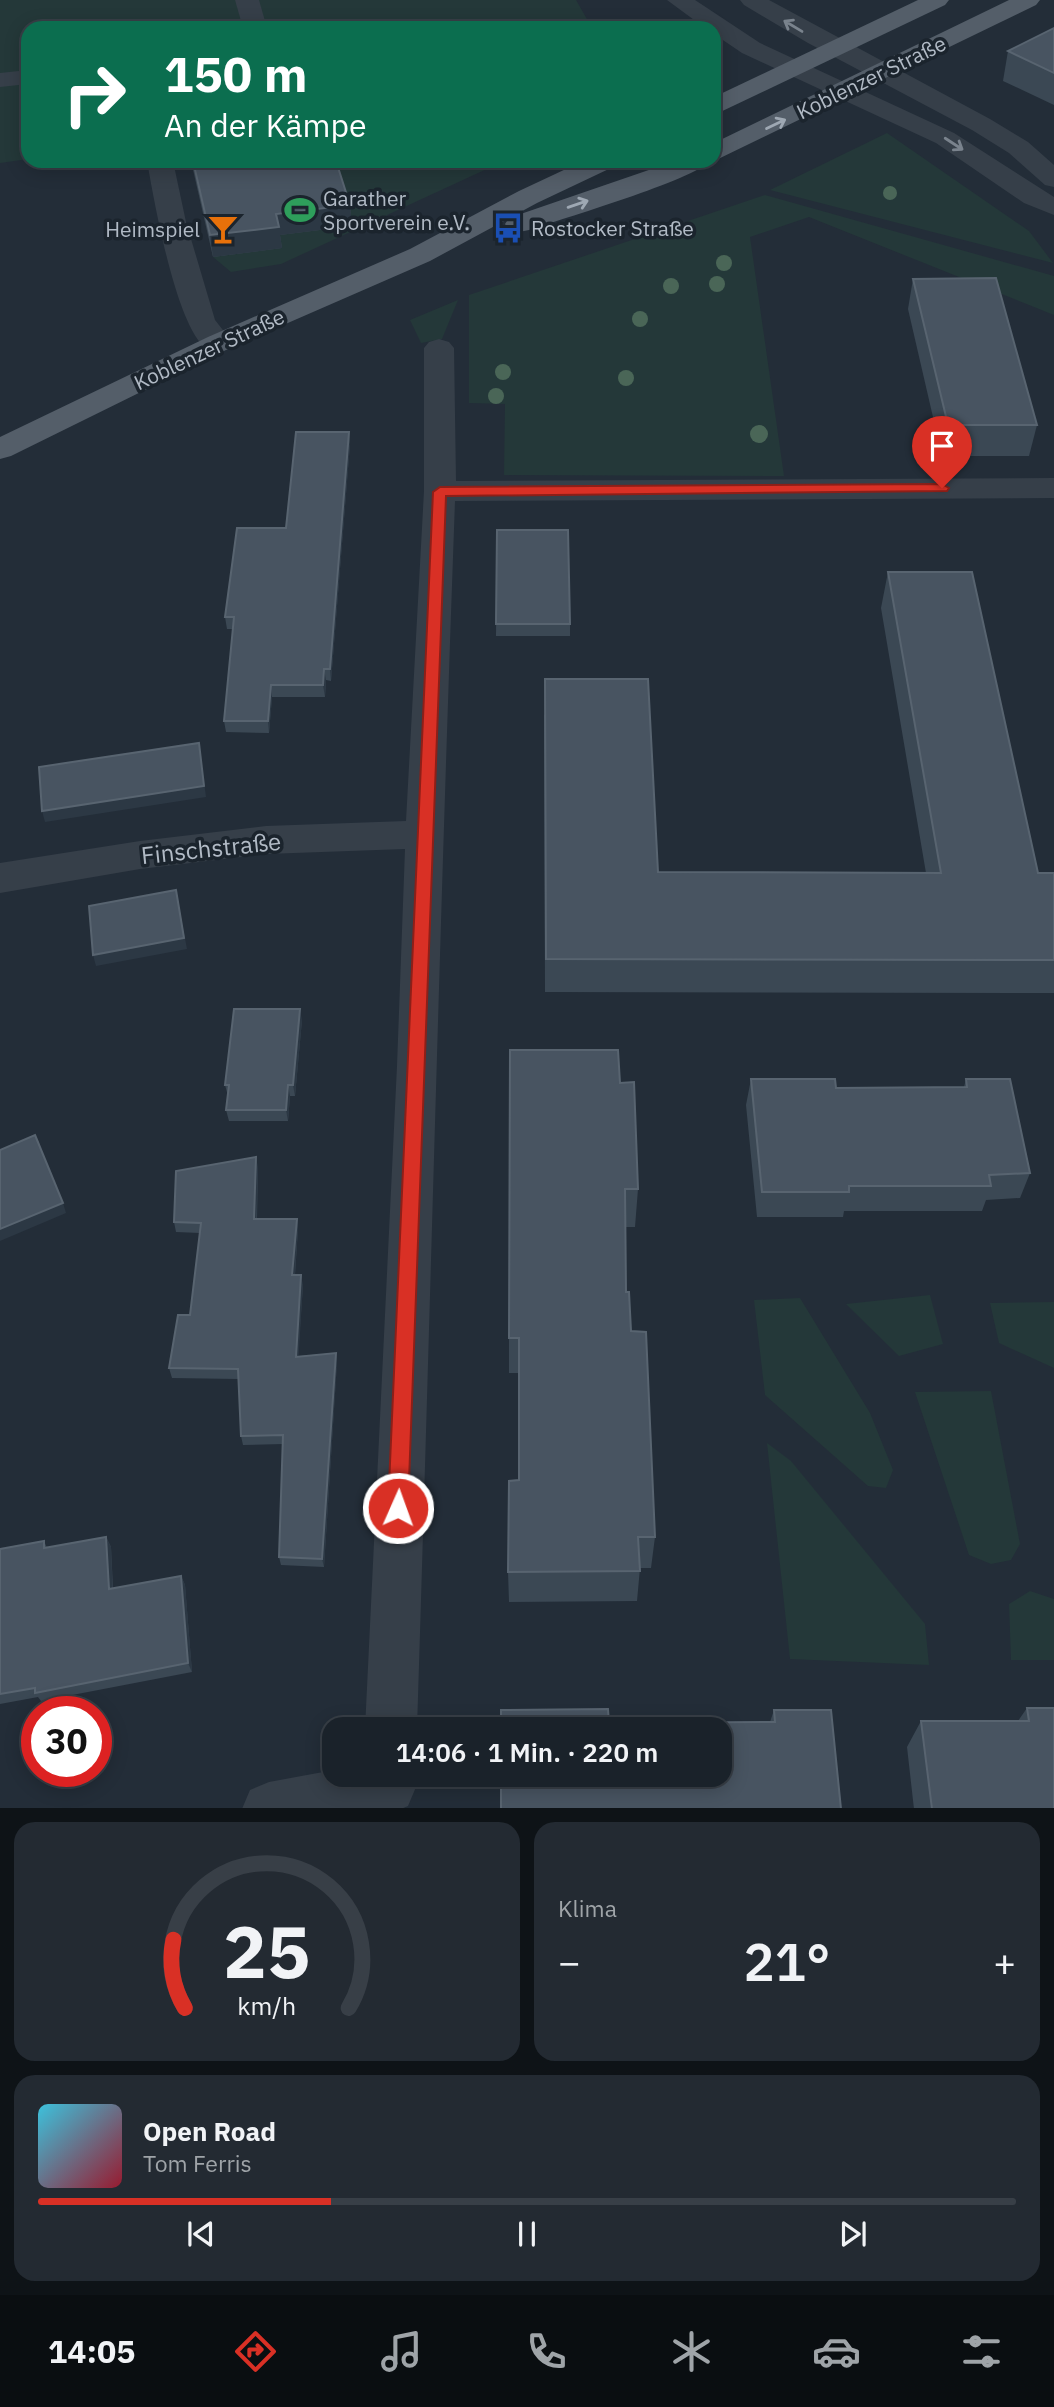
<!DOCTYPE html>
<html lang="de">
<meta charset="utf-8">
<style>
:root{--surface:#1a222a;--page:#232a32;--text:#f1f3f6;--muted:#9fa4a8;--line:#383f47;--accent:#d93025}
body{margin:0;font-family:"IBM Plex Sans",sans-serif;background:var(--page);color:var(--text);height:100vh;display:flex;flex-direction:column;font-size:26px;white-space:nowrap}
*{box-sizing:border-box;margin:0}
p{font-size:23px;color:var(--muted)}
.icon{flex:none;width:38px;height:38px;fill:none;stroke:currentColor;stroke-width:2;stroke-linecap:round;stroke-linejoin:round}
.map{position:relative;height:1808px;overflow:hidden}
.sheet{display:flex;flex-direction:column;gap:14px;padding:14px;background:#0e1317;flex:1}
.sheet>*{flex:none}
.hud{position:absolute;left:21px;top:21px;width:700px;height:147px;border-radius:21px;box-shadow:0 4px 18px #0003,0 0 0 2px var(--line);background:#0b6e4f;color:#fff;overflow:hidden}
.speed{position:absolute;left:21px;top:1696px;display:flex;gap:14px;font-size:35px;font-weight:700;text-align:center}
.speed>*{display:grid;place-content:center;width:91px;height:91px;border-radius:50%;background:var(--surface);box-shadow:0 4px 18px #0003,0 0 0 2px var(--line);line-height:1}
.speed .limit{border:10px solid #d22;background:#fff;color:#111}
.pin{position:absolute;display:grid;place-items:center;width:60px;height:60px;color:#fff;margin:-72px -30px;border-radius:50% 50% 50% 0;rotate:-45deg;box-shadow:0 0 7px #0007}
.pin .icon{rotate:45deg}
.me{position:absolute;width:77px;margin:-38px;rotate:2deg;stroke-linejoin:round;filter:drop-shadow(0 0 5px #0008)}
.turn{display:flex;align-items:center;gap:24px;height:147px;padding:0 28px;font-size:32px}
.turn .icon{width:91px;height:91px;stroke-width:2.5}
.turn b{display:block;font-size:49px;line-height:60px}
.big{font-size:52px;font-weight:600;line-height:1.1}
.sheet .tile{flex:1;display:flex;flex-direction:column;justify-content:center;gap:10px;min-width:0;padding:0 24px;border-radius:21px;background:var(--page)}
.sheet .dial{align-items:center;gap:0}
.dial svg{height:182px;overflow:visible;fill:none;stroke:var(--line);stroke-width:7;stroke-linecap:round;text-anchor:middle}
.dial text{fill:var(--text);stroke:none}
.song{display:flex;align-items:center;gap:21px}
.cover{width:84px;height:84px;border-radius:10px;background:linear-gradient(135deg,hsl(190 70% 55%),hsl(350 70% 35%))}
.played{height:7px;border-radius:4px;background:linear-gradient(90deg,var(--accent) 30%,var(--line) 30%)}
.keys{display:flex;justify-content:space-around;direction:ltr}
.heat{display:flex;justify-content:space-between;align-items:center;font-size:38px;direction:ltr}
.sheet .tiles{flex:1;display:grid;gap:14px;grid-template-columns:1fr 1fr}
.tile:last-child{grid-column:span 2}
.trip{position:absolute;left:322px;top:1717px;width:410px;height:70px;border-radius:21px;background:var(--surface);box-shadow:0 4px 18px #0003,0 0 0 2px var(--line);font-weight:600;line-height:70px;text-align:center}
.menu{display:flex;height:112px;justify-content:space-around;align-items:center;background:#0a0e11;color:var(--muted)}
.menu .icon{width:49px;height:49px}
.menu .current{color:var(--accent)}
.menu b{font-size:32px;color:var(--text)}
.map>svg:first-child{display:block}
.green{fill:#243839}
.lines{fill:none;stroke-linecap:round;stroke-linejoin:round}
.minor{fill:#363f49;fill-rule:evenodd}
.major{fill:#545e69;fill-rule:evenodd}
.tree{fill:#4a6657}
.wall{fill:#3b4854}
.shaded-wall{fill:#2c3844}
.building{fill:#485461;stroke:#586470;stroke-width:2}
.oneway{stroke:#7a838d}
.oneway2{stroke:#9ea8b3}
.route{fill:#d93025;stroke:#8d1f18;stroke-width:2}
.labels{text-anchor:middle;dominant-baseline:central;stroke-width:7;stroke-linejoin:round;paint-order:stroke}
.far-street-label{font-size:21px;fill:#b1bac5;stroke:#1b242d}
.far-poi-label{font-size:21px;fill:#b1bac5;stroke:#1b242d;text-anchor:start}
.street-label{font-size:24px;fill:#b1bac5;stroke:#1b242d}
</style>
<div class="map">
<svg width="1054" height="1809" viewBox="0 0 1054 1809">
<rect width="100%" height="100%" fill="#232d38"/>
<g class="green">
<polygon points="0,0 576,0 592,28 28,28 28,159 0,163"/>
<polygon points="887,133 1029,231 1053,263 770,190"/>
<polygon points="198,161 504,161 281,264 231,272 213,257"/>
<polygon points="765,195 1054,276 1054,315 809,217 750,237 784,476 504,475 505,404 469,403 469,295"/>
<polygon points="458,300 442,339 421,343 410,320"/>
<polygon points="930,1295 943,1344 899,1356 846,1304"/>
<polygon points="800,1298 870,1413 893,1470 886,1488 868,1486 765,1395 754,1300"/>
<polygon points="1054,1302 1054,1368 999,1343 990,1303"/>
<polygon points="991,1391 1020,1544 1011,1560 991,1564 969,1555 915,1392"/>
<polygon points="767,1443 791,1461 925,1624 929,1665 790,1659"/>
<polygon points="1030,1591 1054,1599 1054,1660 1011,1660 1009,1604"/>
</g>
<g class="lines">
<g class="minor">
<polygon points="235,0 259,0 267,28 243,28"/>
<polygon points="667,0 695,0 760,43 954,133 1054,197 1054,215 1024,203 936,143 742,53 714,34 714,28 705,28"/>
<polygon points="740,0 769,0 990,119 1028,142 1054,165 1054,187 1045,185 1009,153 972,130 808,43 744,5"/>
<polygon points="28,70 28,84 0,87 0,73"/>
<path d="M147,161H173L186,222L215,320L233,343L228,349C222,351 214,353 207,349C176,328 154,200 147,161Z"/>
<path d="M439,339L449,342L454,348L456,481L1054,478V498L455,501C440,910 430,1320 417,1729H365L397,1066L405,849L266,854L140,869L0,893V863L140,841L266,826L406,821L424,491V348L429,342Z"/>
<polygon points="334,1770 334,1774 410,1774 416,1787 408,1806 401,1809 242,1809 250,1790 269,1782"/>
</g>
<g class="major">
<polygon points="918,0 949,0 945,5 714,115 714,97"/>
<polygon points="1009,0 1040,0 1036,5 714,161 714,143"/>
<polygon points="583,161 617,161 613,167 537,203 430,261 228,349 11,456 0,459 0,437 208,337 410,249 519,191"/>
<path d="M675,161H709C697,179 558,220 529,230L519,232L509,230L505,224L509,218Z"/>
</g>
</g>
<g class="tree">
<circle cx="890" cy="193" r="7"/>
<circle cx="724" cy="263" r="8"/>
<circle cx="717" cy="284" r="8"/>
<circle cx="671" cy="286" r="8"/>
<circle cx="640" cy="319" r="8"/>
<circle cx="503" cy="372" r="8"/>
<circle cx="626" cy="378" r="8"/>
<circle cx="496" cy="396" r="8"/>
<circle cx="759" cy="434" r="9"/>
</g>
<g class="wall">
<polygon points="1054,28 1054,105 1003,81 1008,51"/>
<polygon points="191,161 336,161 350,205 352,226 280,235 282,248 213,257"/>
<polygon points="913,279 1037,425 1029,456 942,456 908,309"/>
<polygon points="349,432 350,444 331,681 326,680 325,697 272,697 269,733 226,732 224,721 233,629 227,629 225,617"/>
<polygon points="497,530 570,624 570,636 496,636"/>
<polygon points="888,572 1038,873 1054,873 1054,993 545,992 544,714 658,872 926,873 881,608"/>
<polygon points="302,1020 295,1096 290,1096 288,1121 229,1121 226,1110 228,1096 225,1085"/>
<polygon points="751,1079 836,1088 964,1087 966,1079 1030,1173 1020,1198 986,1200 982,1211 844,1211 843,1217 757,1217 746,1105"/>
<polygon points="620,1083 638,1189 635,1227 625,1227 626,1292 655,1537 651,1568 640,1568 637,1601 509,1602 508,1572 519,1480 519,1373 509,1373 509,1338"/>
<polygon points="258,1167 257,1219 297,1219 298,1229 295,1275 303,1285 298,1356 336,1353 337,1362 324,1567 281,1565 279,1557 283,1444 243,1445 241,1436 238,1379 172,1378 169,1368 190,1315 200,1233 176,1232 174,1222"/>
<polygon points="106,1537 111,1547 113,1588 181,1576 185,1585 192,1672 41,1701 38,1697 0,1704 0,1549 44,1541 47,1548"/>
<polygon points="1027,1708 1054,1809 914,1809 907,1747 921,1721 1018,1721"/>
<polygon points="774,1710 841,1809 609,1723 770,1722"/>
</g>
<g class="shaded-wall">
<polygon points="350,205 352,226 280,235 282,248 213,257 210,235 276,214"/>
<polygon points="349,432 350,444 331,681 330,669"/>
<polygon points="324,669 326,680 325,697 323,685"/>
<polygon points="271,685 272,697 269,733 268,721"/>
<polygon points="199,743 206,797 45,822 42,811"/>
<polygon points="176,890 187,949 96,966 93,955"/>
<polygon points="300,1009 302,1020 295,1096 293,1085"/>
<polygon points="288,1085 290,1096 288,1121 286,1110"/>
<polygon points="256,1157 258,1167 256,1229 254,1219"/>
<polygon points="63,1203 66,1213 0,1241 0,1229"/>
<polygon points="297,1219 298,1229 294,1285 292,1275"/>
<polygon points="301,1275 303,1285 298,1366 296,1357"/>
<polygon points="336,1353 337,1362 324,1567 322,1559"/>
<polygon points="106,1537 111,1547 113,1599 109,1589"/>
<polygon points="181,1576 185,1585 192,1672 188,1663"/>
</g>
<g class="building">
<polygon points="1054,28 1054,73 1008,51"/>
<polygon points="193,161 336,161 350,205 276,214 279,227 210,235"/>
<polygon points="996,278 1037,425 948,425 913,279"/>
<polygon points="296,432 349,432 330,669 324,669 323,685 271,685 268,721 224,721 234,617 225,617 237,528 286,528"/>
<polygon points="497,530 568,530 570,624 496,624"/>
<polygon points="888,572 972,572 1038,873 1054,873 1054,960 546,959 545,679 648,679 658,872 941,873"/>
<polygon points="199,743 204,786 42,811 39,767"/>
<polygon points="176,890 184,938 93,955 89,906"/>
<polygon points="234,1009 300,1009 293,1085 288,1085 286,1110 226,1110 229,1085 225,1085"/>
<polygon points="510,1050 618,1050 620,1083 634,1082 638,1189 625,1189 626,1292 629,1292 631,1331 646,1332 655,1537 638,1537 640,1571 508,1572 509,1481 519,1480 519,1338 509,1338"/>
<polygon points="751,1079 835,1079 836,1088 967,1087 966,1079 1010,1079 1030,1173 989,1175 991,1186 849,1186 849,1192 762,1192"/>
<polygon points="35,1135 63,1203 0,1229 0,1150"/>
<polygon points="256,1157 254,1219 297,1219 292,1275 301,1275 296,1357 336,1353 322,1559 279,1557 283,1435 241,1436 238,1369 169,1368 178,1315 190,1315 201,1223 174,1222 176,1171"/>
<polygon points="106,1537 109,1589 181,1576 188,1663 35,1693 35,1688 0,1694 0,1549 44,1541 44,1548"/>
<polygon points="1027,1708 1054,1708 1054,1809 932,1809 921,1721 1029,1721"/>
<polygon points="608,1709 609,1723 775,1722 774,1710 831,1710 841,1809 501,1809 501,1774 719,1774 719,1729 501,1729 501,1710"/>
</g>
<defs><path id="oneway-shaft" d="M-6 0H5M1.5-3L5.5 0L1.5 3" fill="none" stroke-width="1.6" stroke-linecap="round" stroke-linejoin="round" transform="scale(1.75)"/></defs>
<g class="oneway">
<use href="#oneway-shaft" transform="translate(793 26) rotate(-149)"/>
<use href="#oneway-shaft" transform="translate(954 144) rotate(33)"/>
</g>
<g class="oneway2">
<use href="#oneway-shaft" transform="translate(776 124) rotate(-26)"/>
<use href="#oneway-shaft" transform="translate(578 204) rotate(-19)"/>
</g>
<polygon class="route" points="942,484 949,488 947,491 446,496 408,1508 406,1515 398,1518 391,1515 388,1508 433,492 440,487"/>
<defs>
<g id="stadium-bare" transform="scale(2.415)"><path d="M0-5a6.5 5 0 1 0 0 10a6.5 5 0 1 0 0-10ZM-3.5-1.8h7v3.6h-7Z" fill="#2e9e5b" stroke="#1b242d" stroke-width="2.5" paint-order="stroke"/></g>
<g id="bus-bare" transform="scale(2.415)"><path d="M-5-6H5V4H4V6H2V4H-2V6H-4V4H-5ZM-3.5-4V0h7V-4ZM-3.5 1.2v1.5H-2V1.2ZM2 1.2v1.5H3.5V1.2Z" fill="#1a4fb4" stroke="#1b242d" stroke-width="2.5" paint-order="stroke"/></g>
<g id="bar-bare" transform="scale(2.415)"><path d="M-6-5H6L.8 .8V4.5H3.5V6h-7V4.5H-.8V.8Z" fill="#e8710a" stroke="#1b242d" stroke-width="2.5" paint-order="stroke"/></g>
</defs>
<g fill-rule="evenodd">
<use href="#stadium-bare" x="300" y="210"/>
<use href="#bus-bare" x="508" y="228"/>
<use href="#bar-bare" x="223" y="229"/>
</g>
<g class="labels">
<g class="far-street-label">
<text transform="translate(871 77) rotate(-26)">Koblenzer Straße</text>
<text transform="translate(209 349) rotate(-25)">Koblenzer Straße</text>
</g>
<g class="far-poi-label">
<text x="323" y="198">Garather<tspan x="323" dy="24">Sportverein e.V.</tspan></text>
<text x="531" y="228">Rostocker Straße</text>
<text x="200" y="229" text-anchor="end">Heimspiel</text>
</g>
<g class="street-label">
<text transform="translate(211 848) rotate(-6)">Finschstraße</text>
</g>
</g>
</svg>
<div class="speed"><div class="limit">30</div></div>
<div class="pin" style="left:942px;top:488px;background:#d93025"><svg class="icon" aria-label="arrive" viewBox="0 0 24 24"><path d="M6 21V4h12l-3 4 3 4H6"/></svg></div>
<svg class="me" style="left:398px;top:1508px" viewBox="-20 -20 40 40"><circle r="17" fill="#d93025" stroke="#fff" stroke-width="3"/><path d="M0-11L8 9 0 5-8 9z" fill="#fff"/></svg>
<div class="trip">14:06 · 1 Min. · 220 m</div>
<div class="hud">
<div class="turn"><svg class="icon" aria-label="right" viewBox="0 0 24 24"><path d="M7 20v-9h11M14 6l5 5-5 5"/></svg><div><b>150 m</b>An der Kämpe</div></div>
</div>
</div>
<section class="sheet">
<div class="tiles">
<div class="tile dial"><svg viewBox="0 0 100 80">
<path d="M14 69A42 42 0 1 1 86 69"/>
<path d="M14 69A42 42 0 0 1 9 39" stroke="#d93025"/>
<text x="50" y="56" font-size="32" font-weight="700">25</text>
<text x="50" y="72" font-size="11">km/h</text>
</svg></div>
<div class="tile"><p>Klima</p>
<div class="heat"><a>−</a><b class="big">21°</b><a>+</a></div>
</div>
<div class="tile">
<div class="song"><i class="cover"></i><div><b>Open Road</b><p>Tom Ferris</p></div></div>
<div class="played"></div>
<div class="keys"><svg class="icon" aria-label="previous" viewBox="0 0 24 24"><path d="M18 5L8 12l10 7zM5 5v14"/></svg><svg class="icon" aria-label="pause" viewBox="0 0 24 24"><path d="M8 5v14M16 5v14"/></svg><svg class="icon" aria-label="next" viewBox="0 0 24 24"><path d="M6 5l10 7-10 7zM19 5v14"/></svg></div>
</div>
</div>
</section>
<nav class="menu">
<b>14:05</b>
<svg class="icon current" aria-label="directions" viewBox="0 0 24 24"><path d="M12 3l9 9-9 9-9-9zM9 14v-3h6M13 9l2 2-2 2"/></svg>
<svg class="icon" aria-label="music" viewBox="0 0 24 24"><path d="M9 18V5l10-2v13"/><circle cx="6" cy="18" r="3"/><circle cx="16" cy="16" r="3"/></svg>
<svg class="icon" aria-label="phone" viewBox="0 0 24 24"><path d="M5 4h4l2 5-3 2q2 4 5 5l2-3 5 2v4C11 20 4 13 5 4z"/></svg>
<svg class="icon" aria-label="climate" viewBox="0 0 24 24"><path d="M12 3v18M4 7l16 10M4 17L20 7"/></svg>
<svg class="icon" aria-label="car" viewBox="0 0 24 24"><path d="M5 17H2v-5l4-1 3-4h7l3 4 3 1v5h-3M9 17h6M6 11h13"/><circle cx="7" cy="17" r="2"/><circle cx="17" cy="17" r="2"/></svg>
<svg class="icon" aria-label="filters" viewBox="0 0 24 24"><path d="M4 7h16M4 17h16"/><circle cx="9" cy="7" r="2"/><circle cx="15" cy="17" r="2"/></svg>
</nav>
